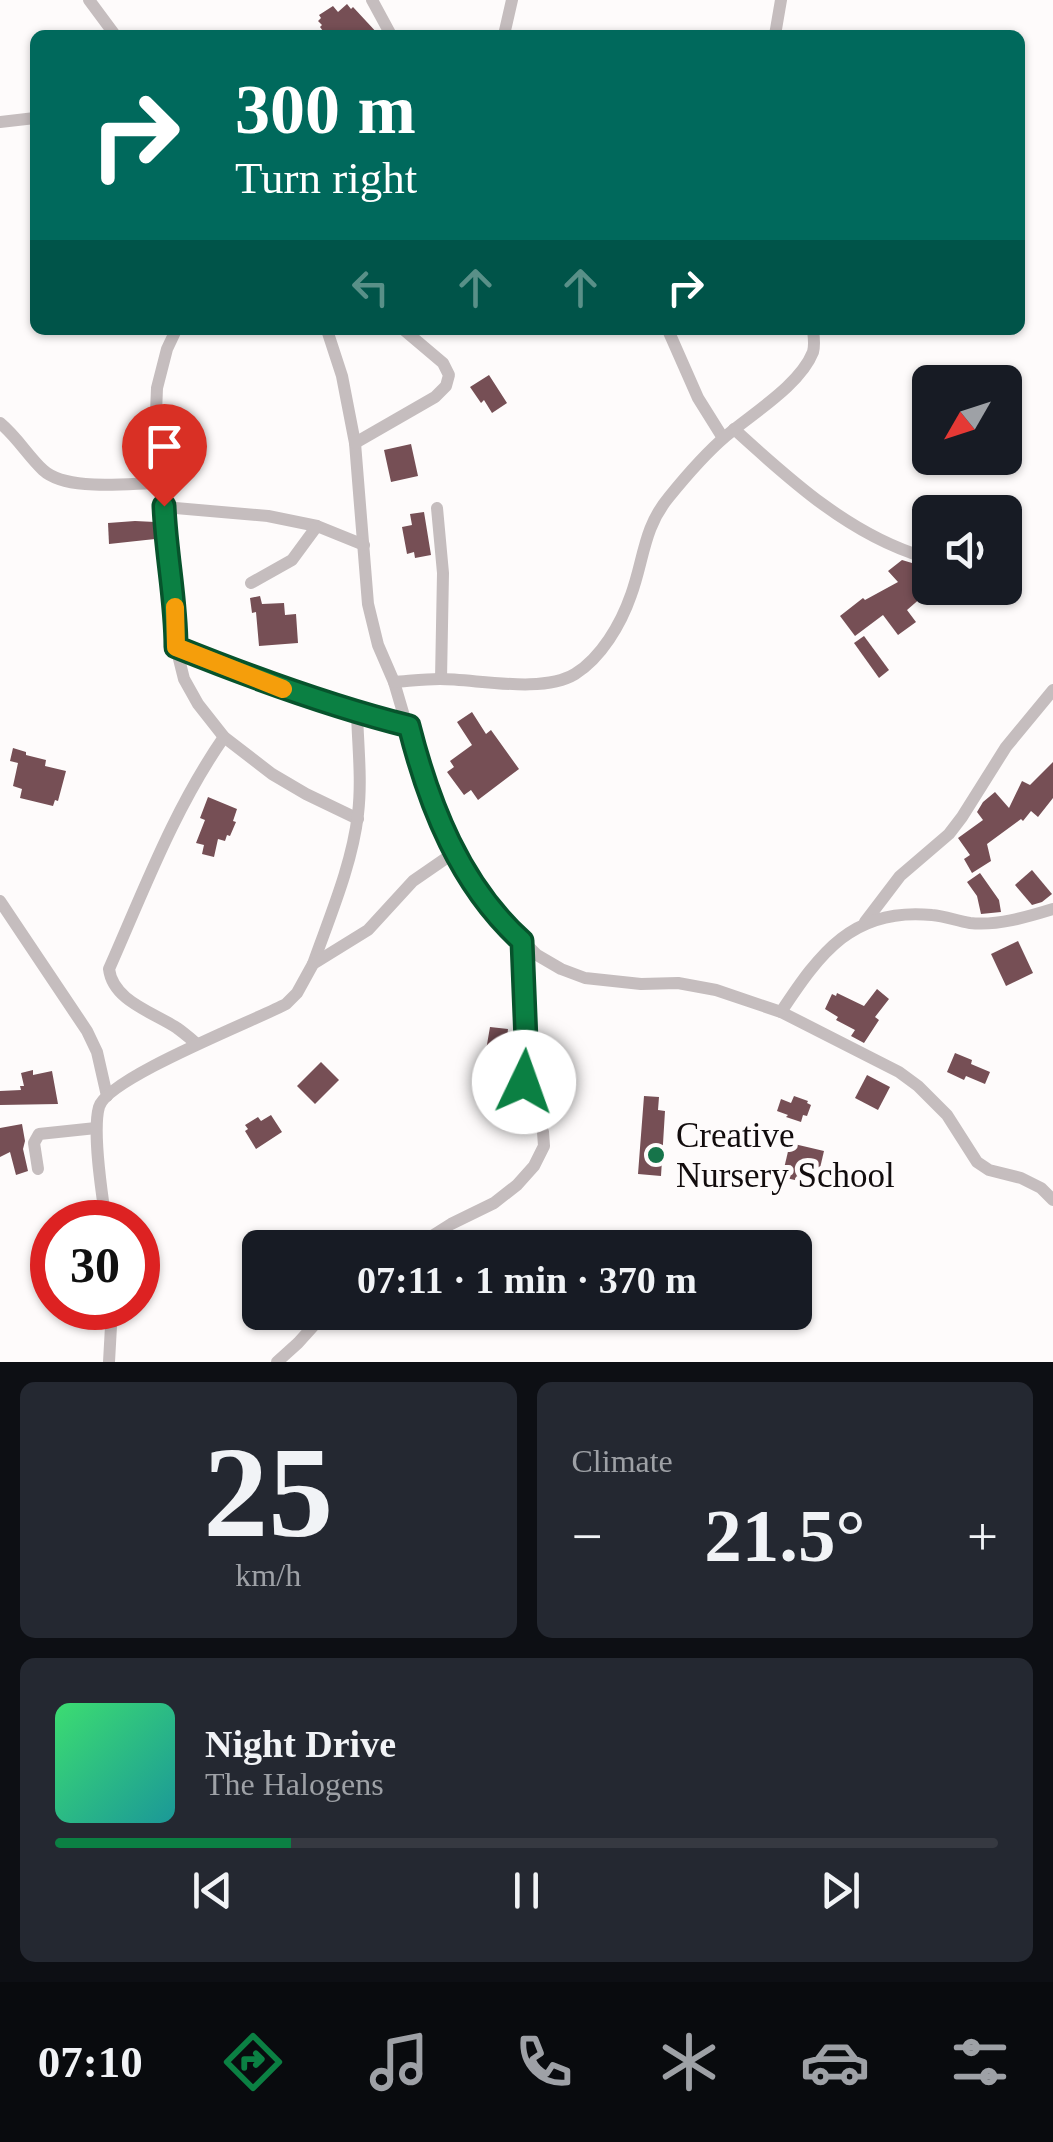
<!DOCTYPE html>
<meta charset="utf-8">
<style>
:root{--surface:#171b24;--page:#242831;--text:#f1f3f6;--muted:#9ea1a6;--line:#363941;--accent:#0b8043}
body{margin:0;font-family:Georgia,serif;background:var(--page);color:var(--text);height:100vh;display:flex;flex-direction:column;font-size:38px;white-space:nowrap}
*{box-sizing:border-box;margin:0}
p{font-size:32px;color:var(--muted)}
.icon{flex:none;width:55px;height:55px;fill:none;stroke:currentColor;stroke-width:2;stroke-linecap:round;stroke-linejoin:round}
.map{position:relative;height:1362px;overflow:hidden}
.details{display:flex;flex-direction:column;gap:20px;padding:20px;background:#0d0f14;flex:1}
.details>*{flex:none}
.banner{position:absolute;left:30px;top:30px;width:995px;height:305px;border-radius:15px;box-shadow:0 2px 8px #0004;background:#00695c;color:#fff;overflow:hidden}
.needle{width:65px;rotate:231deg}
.tools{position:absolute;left:912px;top:365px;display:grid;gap:20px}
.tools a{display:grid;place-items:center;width:110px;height:110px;border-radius:15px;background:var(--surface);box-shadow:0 2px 8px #0004;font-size:50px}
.speed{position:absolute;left:30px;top:1200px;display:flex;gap:20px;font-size:50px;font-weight:700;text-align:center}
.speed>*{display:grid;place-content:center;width:130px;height:130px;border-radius:50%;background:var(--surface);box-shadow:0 2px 8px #0004;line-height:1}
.speed .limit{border:15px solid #d22;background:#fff;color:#111}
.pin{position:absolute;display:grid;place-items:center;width:85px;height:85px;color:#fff;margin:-102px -42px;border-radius:50% 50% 50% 0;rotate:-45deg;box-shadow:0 0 10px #0007}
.pin .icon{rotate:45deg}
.me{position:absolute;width:110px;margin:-55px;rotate:3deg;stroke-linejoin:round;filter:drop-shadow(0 0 8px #0008)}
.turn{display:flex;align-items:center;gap:35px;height:210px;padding:0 40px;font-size:45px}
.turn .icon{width:130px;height:130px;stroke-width:2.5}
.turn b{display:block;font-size:70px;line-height:85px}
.lanes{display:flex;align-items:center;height:95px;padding:0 40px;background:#0003;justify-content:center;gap:50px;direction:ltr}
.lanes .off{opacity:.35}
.big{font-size:75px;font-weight:600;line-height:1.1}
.details .card{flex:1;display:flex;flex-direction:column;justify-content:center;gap:15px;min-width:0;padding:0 35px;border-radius:15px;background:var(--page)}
.details .dial{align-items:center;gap:0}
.dial b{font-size:130px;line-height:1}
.song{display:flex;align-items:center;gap:30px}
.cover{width:120px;height:120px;border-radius:15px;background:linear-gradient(135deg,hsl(140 70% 55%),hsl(180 70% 35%))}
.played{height:10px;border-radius:5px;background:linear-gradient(90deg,var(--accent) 25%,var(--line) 25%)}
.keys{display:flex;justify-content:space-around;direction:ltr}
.heat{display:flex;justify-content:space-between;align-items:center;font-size:55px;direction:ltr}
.details .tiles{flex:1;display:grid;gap:20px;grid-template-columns:1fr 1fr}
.card:last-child{grid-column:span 2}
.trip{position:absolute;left:242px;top:1230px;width:570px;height:100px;border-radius:15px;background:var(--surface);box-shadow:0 2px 8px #0004;font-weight:600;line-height:100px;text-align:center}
.dock{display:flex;height:160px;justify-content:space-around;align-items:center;background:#090b0e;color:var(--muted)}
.dock .icon{width:70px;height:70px}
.dock .current{color:var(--accent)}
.dock b{font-size:45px;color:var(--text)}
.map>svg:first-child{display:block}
.building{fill:#764f55}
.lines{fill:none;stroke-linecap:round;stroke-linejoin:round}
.street{stroke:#c5bdbe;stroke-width:12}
.route-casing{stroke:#07532c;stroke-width:25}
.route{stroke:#0b8043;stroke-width:18}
.slow{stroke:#f59e0b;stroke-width:18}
.poi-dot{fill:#16744a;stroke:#fefbfb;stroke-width:4}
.labels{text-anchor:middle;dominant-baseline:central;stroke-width:10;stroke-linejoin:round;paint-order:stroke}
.poi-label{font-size:35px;fill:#120c0d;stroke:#fefbfb;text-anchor:start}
</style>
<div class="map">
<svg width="1053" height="1362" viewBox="0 0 1053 1362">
<rect width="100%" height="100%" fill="#fefbfb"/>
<g class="building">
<polygon points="347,4 351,9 353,7 379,35 326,35 320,27 322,25 318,21 321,18 319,15 333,6 338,12"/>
<polygon points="489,375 507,403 492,413 484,400 481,403 470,387"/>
<polygon points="411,444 418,476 391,482 384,450"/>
<polygon points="424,512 431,555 415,558 414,552 407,554 402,527 412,525 410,514"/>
<polygon points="135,521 155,522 155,539 109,544 108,523"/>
<polygon points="902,560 912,563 921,574 930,568 930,590 907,610 916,622 898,635 883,615 855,636 840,616 863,598 865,600 898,582 888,571"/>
<polygon points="260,596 262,604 284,603 285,615 296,614 298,643 259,646 256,612 252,613 250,598"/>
<polygon points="864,636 889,670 879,678 854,643"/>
<polygon points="472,712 486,734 491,730 519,769 478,800 471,790 464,795 447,772 454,767 450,761 472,745 457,722"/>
<polygon points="13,748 26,752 26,755 46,760 45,766 66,771 58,801 55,800 53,806 20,798 22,789 13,786 18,763 10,761"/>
<polygon points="1053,762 1053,798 1038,817 1031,811 1023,821 1021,819 987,844 991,861 972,873 964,859 970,855 958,838 983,820 977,812 983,802 995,792 1009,808 1022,781 1030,785"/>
<polygon points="208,797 237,809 233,821 236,822 230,836 227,835 225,841 218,839 214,857 202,854 204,845 196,843 205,820 200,818"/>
<polygon points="1032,870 1052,894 1042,902 1032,905 1015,885"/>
<polygon points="980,873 999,900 1001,912 981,914 977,896 967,882"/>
<polygon points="1018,941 1033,973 1006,986 991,954"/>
<polygon points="877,989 889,999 875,1017 879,1020 864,1043 851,1036 855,1030 836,1020 838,1017 825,1009 832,994 836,996 837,993 864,1006"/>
<polygon points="490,1027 508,1029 505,1055 512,1057 508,1070 484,1062"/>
<polygon points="955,1053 972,1060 971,1064 990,1072 985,1084 966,1076 964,1080 947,1072"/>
<polygon points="321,1062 339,1080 315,1104 297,1086"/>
<polygon points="33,1070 33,1075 52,1071 58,1104 0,1105 0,1091 21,1090 20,1086 24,1086 21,1073"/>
<polygon points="867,1075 890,1087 878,1110 855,1098"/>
<polygon points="644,1096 659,1097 658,1110 665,1111 661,1176 638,1174"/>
<polygon points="794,1096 808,1101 807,1103 811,1105 807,1116 803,1115 801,1122 786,1117 788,1115 777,1111 781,1099 791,1103"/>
<polygon points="271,1115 282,1132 256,1149 245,1131 248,1129 245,1125 258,1117 261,1121"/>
<polygon points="22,1124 25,1141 23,1149 28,1171 16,1175 10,1152 0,1157 0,1128"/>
<polygon points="790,1143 824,1151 816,1185 782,1177"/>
</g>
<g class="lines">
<g class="street">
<polyline points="89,0 115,35"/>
<polyline points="372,0 391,35"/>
<polyline points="504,35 512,0"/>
<polyline points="775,35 781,0"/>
<polyline points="0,122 35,118"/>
<polyline points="176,330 167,349 157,388 155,438 164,507 166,553 174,598 176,647 184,679 198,704 224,737 272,774 306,794 358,819"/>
<polyline points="327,330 342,376 355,443 368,604 378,645 394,682 424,784 437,816 476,888 494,912 537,955 561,969 585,978 641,984 678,983 716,990 781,1012 899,1072 918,1086 947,1115 977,1162 989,1170 1021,1178 1041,1188 1053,1200"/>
<polyline points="668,330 698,398 723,438"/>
<path d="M0,423C17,437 28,456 43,470C67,492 129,483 160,483"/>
<path d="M734,429C790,480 850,535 924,557"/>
<polyline points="355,443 435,397 446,386 449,375 443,363 404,330"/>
<polyline points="164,507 268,516 317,526 364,545"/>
<polyline points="437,508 443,573 441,679"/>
<polyline points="251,583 292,560 317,526"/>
<path d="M176,647C253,678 329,706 409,726"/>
<path d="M394,682C409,681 425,679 440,679C477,679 542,694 575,674C601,658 621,624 631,595C644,560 643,528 669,497C686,476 706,453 726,436C753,413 800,385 813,352C815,345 814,338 813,330"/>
<polyline points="0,901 87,1031 97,1052 107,1096"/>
<polyline points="865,922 900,876 949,834 962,817 1006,747 1053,690"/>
<path d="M313,964C330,916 352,865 358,814C362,781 358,747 357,713"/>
<path d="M781,1012C820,953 853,907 932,915C945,916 957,921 970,923C997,926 1027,917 1053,909"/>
<path d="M197,1044C191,1039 184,1033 177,1028C153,1012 113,1001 109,969C144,890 174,809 224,737"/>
<polyline points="38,1169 34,1143 39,1134 96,1128"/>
<path d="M106,1222C102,1195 92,1132 99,1107C107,1078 254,1021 286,1004L297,993L313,964L368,930L413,881L455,852"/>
<polyline points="413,1248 451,1224 494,1203 517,1185 534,1166 544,1146 543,1132 524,1081 526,1041 522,941"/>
<polyline points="109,1362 112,1308"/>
<polyline points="277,1362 298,1343 326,1312"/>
</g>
</g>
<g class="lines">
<g class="route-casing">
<path id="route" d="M164,506C166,554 176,600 176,647C253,678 329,706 409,726C429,805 460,885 522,941L526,1041L524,1082"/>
</g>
<use href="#route" class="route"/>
<polyline class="slow" points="175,607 176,647 283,689"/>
</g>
<circle class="poi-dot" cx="656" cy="1155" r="10"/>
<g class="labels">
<g class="poi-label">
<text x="676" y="1135">Creative<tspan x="676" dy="40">Nursery School</tspan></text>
</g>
</g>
</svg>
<div class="tools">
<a><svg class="needle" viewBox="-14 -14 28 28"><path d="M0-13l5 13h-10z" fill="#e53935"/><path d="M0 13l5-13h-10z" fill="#9ea1a6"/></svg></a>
<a><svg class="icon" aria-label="sound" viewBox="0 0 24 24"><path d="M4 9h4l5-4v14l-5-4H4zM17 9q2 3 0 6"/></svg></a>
</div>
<div class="speed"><div class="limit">30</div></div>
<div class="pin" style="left:164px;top:506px;background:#d93025"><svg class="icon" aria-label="arrive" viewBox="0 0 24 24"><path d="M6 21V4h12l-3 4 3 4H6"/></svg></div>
<svg class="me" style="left:524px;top:1082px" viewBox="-20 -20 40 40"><circle r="19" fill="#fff"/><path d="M0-13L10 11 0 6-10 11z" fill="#0b8043"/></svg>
<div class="trip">07:11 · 1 min · 370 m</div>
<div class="banner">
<div class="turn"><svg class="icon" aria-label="right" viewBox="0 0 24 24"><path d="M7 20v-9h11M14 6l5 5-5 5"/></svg><div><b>300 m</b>Turn right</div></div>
<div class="lanes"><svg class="icon off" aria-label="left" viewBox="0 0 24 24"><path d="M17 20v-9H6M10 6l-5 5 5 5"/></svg><svg class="icon off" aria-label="ahead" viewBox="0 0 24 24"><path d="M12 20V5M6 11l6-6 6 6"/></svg><svg class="icon off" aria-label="ahead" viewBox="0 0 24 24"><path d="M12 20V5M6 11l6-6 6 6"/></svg><svg class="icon" aria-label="right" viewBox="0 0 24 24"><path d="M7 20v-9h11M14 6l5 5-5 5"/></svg></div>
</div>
</div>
<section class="details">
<div class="tiles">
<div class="card dial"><b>25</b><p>km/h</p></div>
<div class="card"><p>Climate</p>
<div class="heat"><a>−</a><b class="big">21.5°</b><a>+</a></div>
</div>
<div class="card">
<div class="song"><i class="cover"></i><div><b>Night Drive</b><p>The Halogens</p></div></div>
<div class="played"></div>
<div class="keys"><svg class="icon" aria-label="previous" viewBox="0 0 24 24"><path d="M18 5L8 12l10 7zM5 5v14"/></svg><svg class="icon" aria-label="pause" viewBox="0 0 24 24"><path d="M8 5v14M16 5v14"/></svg><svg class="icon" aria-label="next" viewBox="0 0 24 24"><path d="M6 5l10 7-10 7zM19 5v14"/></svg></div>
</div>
</div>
</section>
<nav class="dock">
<b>07:10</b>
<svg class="icon current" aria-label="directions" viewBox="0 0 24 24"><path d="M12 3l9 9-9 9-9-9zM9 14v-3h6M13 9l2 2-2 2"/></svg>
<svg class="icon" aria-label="music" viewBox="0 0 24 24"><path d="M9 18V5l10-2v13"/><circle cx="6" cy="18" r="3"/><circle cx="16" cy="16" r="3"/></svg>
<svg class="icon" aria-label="phone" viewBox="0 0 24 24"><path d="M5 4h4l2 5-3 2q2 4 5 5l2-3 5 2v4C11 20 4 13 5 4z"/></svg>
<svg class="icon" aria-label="climate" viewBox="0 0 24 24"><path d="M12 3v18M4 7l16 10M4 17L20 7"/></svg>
<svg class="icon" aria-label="car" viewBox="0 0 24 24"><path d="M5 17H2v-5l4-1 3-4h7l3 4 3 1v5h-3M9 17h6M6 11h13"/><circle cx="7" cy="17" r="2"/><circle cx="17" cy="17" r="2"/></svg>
<svg class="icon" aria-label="filters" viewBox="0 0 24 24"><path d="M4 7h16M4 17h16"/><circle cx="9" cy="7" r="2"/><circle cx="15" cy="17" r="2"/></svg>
</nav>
